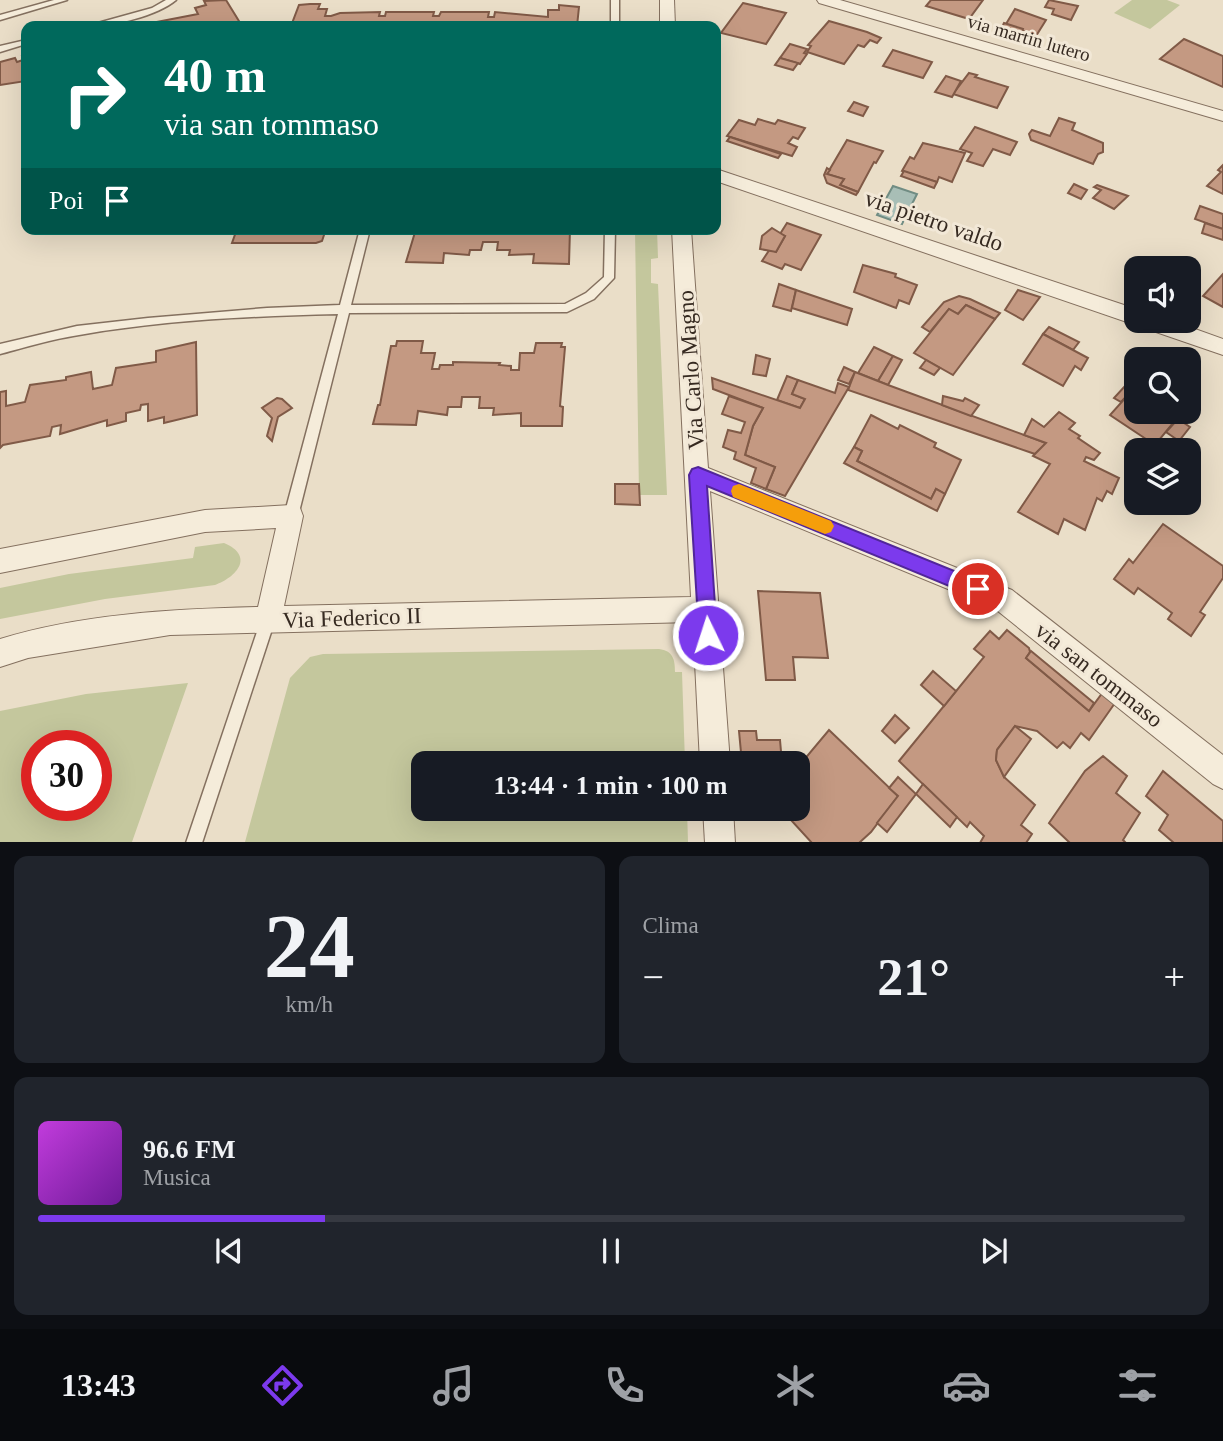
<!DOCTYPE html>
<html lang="it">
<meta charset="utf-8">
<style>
:root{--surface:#171b24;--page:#20242c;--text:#f1f3f6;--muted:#9ea1a6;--line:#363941;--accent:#7c3aed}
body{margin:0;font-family:Georgia,serif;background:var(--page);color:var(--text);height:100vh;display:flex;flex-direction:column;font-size:26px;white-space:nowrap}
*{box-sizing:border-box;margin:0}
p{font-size:23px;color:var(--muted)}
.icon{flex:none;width:38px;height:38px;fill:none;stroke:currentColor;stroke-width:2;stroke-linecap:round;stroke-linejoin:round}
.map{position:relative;height:842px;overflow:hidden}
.drawer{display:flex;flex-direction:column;gap:14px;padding:14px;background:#0d0f14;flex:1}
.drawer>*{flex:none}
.banner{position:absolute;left:21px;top:21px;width:700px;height:214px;border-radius:14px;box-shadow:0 7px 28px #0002;background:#00695c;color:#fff;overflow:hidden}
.buttons{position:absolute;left:1124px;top:256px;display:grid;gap:14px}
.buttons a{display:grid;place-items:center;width:77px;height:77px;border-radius:14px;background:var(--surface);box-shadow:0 7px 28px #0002;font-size:35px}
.speed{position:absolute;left:21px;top:730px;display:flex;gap:14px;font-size:35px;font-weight:700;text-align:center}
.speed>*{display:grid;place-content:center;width:91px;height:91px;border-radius:50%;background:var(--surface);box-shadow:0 7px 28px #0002;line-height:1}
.speed .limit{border:10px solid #d22;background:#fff;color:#111}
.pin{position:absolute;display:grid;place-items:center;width:60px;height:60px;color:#fff;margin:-30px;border:4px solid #fff;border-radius:50%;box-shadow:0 2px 7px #0007}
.me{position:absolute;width:77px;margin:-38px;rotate:356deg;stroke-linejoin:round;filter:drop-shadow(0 0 5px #0008)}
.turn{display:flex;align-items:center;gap:24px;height:147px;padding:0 28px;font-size:32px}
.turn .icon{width:91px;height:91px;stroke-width:2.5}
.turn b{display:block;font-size:49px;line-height:60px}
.then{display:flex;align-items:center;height:66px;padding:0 28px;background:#0003;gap:14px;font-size:26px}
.big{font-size:52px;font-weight:800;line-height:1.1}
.drawer .card{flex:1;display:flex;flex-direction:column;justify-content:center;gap:10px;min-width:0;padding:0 24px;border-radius:14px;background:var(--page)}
.drawer .dial{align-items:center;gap:0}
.dial b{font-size:91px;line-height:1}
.song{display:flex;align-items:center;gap:21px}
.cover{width:84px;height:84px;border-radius:10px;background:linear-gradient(135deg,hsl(290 70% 55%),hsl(280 70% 35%))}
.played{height:7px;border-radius:4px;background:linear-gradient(90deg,var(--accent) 25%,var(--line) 25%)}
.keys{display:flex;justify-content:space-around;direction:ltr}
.heat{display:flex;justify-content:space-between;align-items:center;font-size:38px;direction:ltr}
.drawer .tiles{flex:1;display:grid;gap:14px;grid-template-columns:1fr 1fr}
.card:last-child{grid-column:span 2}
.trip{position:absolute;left:411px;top:751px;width:399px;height:70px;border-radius:14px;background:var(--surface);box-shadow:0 7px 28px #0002;font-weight:800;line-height:70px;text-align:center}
.tab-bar{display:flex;height:112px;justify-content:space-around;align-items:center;background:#090b0e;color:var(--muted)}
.tab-bar .icon{width:49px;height:49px}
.tab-bar .current{color:var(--accent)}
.tab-bar b{font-size:32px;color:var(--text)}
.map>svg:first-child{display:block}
.green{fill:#c4c79d;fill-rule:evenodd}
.water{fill:#a8beb6;stroke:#708c83;stroke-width:2}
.building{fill:#c49982;stroke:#805a47;stroke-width:2}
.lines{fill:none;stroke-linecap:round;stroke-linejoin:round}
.service-casing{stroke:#84705f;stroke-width:3}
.minor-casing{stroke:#84705f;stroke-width:2}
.service{fill:#f5ecda;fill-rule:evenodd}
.minor{fill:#f5ecda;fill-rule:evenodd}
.route{fill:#7c3aed;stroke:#51269a;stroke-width:2}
.slow{fill:#f59e0b}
.labels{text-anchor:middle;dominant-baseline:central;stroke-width:6;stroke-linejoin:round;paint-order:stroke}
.far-street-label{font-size:19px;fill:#362a21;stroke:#f2e8d7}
.street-label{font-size:23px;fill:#362a21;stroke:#f2e8d7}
</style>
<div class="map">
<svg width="1223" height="843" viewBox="0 0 1223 843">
<rect width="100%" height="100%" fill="#eadec8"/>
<g class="green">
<polygon points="1132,0 1167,0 1180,5 1150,29 1114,13"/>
<polygon points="635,229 657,229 658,258 651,259 651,283 658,284 667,495 639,495"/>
<path d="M224,543C255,556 237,577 215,585L105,599L0,619V588L69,574L193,558L195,547Z"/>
<path d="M659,649C673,651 675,659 675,672H682L685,763H424V808L687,809L688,842H245L290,678L310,657L323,654Z"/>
<path d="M188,683L132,842H0V711L86,694ZM37,746H96V805H37Z"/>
</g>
<polygon class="water" points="893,186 917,194 902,224 877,215"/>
<g class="building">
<polygon points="226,0 242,26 141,25 198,14 195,8 206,5 204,1"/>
<polygon points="931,0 983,0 969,19 926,6"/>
<polygon points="1049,0 1078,6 1071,20 1052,14 1054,9 1045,7"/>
<polygon points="743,3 786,13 766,44 721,33"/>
<polygon points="310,4 320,4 318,9 327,9 325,16 331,16 340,13 380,12 379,16 385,16 386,12 434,12 433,16 439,16 441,12 489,12 488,17 494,17 495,12 548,17 548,10 559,10 559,5 579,7 577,26 291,26 299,5"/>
<polygon points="1015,9 1046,20 1036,36 1006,24"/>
<polygon points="829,21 867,32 881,38 877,43 870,40 864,47 858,45 844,64 807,52 811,46 808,45"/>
<polygon points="1004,23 1023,29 1022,32 1037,37 1036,39 1001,29"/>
<polygon points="1184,39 1223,56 1223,87 1160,59"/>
<polygon points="790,44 807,49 804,53 807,54 800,64 780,58"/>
<polygon points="893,50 932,62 923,78 883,66"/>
<polygon points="26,55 26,81 0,85 0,62 15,58 17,62 23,60 22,56"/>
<polygon points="780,58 798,63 793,70 775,65"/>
<polygon points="969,73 977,75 975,77 1008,87 997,108 953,94"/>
<polygon points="946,76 961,81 952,97 935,92"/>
<polygon points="854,102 868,107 863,116 848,111"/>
<polygon points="1059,118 1075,123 1072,130 1103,143 1103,152 1098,154 1093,164 1031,140 1029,134 1032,130 1050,136"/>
<polygon points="758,119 775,124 778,120 805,128 798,139 793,137 788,143 797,147 792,156 727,136 739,120 755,125"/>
<polygon points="975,127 1017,142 1010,155 993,149 983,166 967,161 972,153 960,149"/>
<polygon points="730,137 781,154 778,158 727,141"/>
<polygon points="847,140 883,151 876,163 874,162 858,192 840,185 844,179 827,174"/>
<polygon points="923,143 965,153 952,182 939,177 937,182 902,171 910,157 914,159"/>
<polygon points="1223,165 1223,194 1207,186 1221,172 1218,170"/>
<polygon points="827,168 830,170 827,174 844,179 840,185 858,192 856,195 827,183 824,175"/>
<polygon points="904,171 937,182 934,188 901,176"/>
<polygon points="1074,184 1087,190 1081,199 1068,193"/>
<polygon points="1097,185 1128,196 1114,209 1093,198 1101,190 1094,187"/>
<polygon points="1200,206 1223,214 1223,229 1195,219"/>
<polygon points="787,223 821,235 801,270 785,264 782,269 762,261 770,249 776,252 785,236 780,234"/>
<polygon points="1205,223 1223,229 1223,240 1202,233"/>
<polygon points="772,228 785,236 776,252 760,249 762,236"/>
<polygon points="237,229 326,229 322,241 316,243 232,243"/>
<polygon points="416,229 570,229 569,264 533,263 534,254 509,255 510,250 497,250 498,242 483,242 481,250 470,250 469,255 444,253 443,263 406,262"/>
<polygon points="863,265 896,274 895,277 917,285 909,304 899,300 896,308 854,292"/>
<polygon points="1223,274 1223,307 1203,296"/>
<polygon points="779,284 796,290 791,311 773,306"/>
<polygon points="796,290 852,309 847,325 792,308"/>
<polygon points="1018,290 1040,297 1023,320 1005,310"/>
<polygon points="959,296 970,299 1000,313 995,319 966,305 958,314 949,309 930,332 922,327 944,302"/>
<polygon points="966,305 995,319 953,375 914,353 949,309 958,314"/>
<polygon points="1049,327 1079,342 1073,350 1043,334"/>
<polygon points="1043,334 1088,358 1081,370 1075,366 1063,386 1023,364"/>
<polygon points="397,341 423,341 421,353 435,353 432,369 439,369 440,365 453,365 453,362 500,363 499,365 511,366 511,370 519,370 520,353 534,353 536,343 562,343 561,347 565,347 560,406 563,407 562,426 521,426 521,413 493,415 494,408 479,408 480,397 462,397 461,407 448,407 447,415 418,411 416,425 373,424 378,405 380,405 391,346 396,346"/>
<polygon points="196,342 197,415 164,423 164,417 148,421 148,404 141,405 140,410 126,413 126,421 107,426 107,420 60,434 61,425 52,427 50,436 3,445 0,448 0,392 6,391 6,406 25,402 30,385 66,380 66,377 91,372 93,389 112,385 116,368 156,362 156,351"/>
<polygon points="874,347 893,356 878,381 858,373"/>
<polygon points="756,355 770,359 766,376 753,374"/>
<polygon points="893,356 902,360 888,385 878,381"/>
<polygon points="926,360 940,368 934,375 920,368"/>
<polygon points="844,367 855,372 849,384 838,380"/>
<polygon points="855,372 888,385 1046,443 1035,454 848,390"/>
<polygon points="1136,374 1136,386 1121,402 1114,398"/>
<polygon points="787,376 798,380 792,394 805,399 800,408 777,400"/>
<polygon points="712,378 800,408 805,399 792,394 798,380 835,393 838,383 849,387 785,496 766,489 775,467 745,455 753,426 763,408 713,389"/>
<polygon points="1136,386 1136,411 1183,411 1155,445 1110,415"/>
<polygon points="729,396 763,408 753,426 745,455 775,467 766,489 751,483 756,468 734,459 736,452 723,447 728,430 741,433 745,422 722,414"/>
<polygon points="943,396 963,401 965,398 979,405 971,416 942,405"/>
<polygon points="277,398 282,399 292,408 278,417 272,441 267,436 272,418 262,408"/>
<polygon points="1059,412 1075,423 1069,429 1080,436 1078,438 1100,453 1094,460 1086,457 1084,461 1119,478 1112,494 1107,491 1102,501 1097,498 1085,530 1064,519 1058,534 1018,512 1050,464 1033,456 1046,443 1024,435 1032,419 1044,427"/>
<polygon points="871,415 898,429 900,425 936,443 934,447 961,460 945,494 936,489 931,499 857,461 862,451 854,447"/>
<polygon points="1178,419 1190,427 1179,441 1166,432"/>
<polygon points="854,447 862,451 857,461 931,499 936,489 945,494 937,511 844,463"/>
<polygon points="615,484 639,484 640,505 615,504"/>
<polygon points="1163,524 1223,566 1223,578 1200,612 1205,615 1191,636 1168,619 1172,613 1138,588 1134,594 1114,579 1129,559 1133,563"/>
<polygon points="758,591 820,593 828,658 793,657 795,680 766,680"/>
<polygon points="1007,630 1029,648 1030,652 1026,658 1089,711 1103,692 1115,703 1089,740 1081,733 1070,748 1063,742 1057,748 1037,731 1015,726 997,750 996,760 1004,777 1035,805 1021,825 1032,834 1026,843 980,843 984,836 970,822 967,827 899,761 984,657 974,649 990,631 999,639"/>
<polygon points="1031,651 1094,703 1089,711 1026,658"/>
<polygon points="933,671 956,691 944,706 921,685"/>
<polygon points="895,715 909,728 895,743 882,731"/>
<polygon points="1015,726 1031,739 1004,777 996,760 997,750"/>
<polygon points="829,730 898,796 871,832 859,843 812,843 780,808 798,808 798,767"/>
<polygon points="739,731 756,731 757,740 780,740 782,763 742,763"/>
<polygon points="1103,756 1127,776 1116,793 1140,813 1123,840 1126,843 1070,843 1049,823 1085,771"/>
<polygon points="1163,771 1223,821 1223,843 1174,843 1159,830 1168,815 1146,796"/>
<polygon points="898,777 916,794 887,832 877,823 898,796 889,788"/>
<polygon points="923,784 957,817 950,827 916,794"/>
</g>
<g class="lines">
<g class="service-casing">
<g id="service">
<polygon points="54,0 67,0 0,20 0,15"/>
<path d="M166,0H176C157,16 111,27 87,26L152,8Z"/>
<rect x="611" y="0" width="8" height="26"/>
<polygon points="26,40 26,44 0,52 0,46"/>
<path d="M360,229H370L351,305L565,304L586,293L604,277L605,229H615L614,278L594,299L567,312L349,313L298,516L296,520L291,522L286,520L284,516L338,314C252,316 164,320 79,335C52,339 26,347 0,354V344L77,326L148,318L267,308L340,305Z"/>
<polygon points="268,613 273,615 275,620 202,843 186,843 261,620 263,615"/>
</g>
</g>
<g class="minor-casing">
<g id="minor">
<polygon points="660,0 674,0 675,26 660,26"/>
<polygon points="817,0 840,0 1223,111 1223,121 819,3"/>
<polygon points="716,169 1136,309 1136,320 1170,320 1223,339 1223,355 716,181"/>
<path d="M672,229H691L708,468L1012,590L1223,755V789L1213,784L994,608L710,491L730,763H700L693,622L170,635L28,658L0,667V639C81,614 173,609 258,607L276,528L205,532L0,573V549L205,510L291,505L300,508L303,516L284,606L691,597Z"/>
<polygon points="703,808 733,808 735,843 705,843"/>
</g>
</g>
<use href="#service" class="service"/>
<use href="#minor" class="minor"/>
</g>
<polygon class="route" points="698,467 984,583 987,589 984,595 978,598 707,486 717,635 715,641 708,644 701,641 699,635 689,475 692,469"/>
<polygon class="slow" points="739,484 831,521 834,526 831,532 825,534 733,497 731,491 733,486"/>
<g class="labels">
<g class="far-street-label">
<text transform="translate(1029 38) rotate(16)">via martin lutero</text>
</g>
<g class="street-label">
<text transform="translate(934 221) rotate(19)">via pietro valdo</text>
<text transform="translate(691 370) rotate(-94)">Via Carlo Magno</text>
<text transform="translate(352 618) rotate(-2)">Via Federico II</text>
<text transform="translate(1099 675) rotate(38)">via san tommaso</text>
</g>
</g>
</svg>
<div class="buttons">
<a><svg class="icon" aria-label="sound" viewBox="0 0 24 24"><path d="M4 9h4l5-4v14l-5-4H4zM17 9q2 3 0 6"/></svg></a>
<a><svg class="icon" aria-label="search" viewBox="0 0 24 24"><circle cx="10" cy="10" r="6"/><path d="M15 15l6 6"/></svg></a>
<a><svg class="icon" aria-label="layers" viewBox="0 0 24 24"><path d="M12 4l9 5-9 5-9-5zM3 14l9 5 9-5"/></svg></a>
</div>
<div class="speed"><div class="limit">30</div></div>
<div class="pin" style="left:978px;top:589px;background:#d93025"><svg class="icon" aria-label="arrive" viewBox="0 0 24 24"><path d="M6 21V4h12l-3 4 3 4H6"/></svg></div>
<svg class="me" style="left:708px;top:635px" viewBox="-20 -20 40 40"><circle r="17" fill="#7c3aed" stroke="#fff" stroke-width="3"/><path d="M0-11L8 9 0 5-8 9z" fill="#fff"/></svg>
<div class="trip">13:44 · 1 min · 100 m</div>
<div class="banner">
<div class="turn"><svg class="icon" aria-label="right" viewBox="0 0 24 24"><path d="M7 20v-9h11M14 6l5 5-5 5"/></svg><div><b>40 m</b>via san tommaso</div></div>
<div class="then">Poi<svg class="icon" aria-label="arrive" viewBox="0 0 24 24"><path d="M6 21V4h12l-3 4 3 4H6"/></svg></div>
</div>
</div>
<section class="drawer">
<div class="tiles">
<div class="card dial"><b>24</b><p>km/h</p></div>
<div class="card"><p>Clima</p>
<div class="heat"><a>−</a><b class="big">21°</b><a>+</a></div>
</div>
<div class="card">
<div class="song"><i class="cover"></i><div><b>96.6 FM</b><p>Musica</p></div></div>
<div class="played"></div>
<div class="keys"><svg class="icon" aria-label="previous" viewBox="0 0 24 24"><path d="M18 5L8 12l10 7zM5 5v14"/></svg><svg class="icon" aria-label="pause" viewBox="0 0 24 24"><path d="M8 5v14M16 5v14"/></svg><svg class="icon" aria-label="next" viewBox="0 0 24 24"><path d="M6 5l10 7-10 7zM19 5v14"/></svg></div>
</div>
</div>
</section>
<nav class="tab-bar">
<b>13:43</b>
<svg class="icon current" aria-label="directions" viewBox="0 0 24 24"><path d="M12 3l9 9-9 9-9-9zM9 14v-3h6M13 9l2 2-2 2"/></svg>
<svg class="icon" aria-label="music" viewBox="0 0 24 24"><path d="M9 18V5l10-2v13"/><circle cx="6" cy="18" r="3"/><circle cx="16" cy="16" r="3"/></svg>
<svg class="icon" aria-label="phone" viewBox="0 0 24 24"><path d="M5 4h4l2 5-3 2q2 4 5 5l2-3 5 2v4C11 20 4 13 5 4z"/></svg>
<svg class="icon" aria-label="climate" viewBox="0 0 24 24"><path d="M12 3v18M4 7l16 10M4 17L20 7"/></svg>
<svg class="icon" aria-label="car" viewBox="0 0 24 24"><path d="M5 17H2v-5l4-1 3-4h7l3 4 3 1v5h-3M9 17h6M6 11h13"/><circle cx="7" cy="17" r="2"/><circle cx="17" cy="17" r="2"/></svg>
<svg class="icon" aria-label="filters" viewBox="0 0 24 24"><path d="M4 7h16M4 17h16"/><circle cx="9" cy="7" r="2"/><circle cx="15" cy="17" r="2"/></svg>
</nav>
